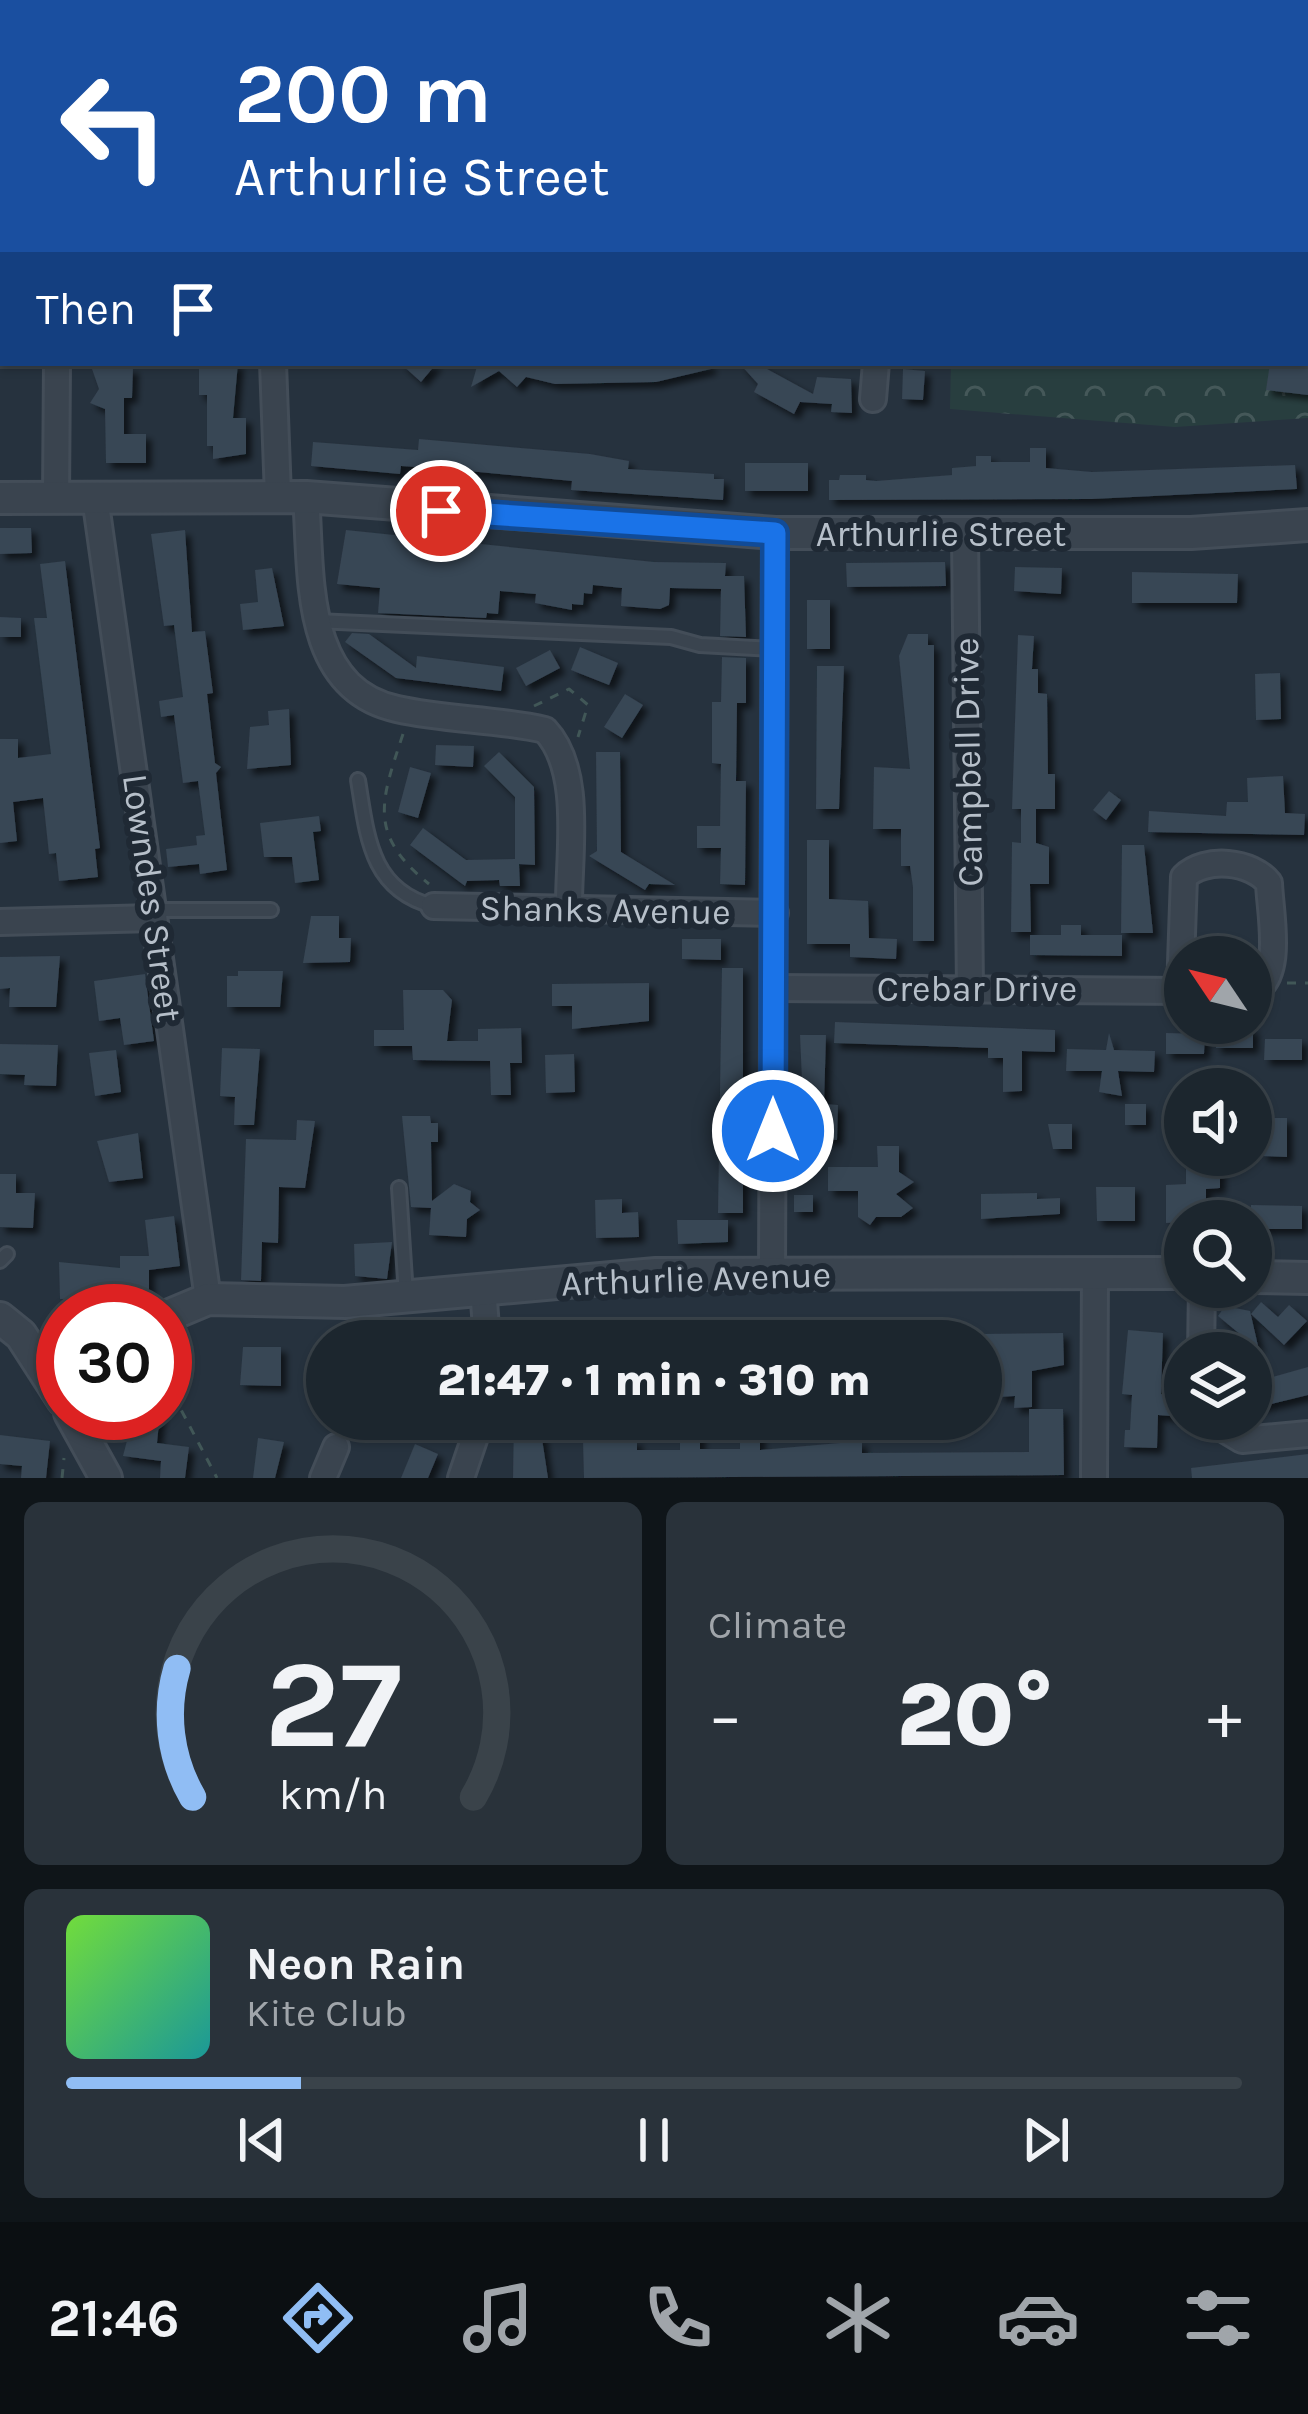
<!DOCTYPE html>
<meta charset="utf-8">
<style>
:root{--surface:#1c262e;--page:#29323a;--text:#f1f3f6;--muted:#a0a5aa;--line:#3a434a;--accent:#90bdf4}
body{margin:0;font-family:Karla,sans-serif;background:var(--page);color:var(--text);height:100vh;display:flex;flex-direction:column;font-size:45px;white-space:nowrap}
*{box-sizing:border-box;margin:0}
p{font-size:39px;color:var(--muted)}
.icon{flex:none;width:66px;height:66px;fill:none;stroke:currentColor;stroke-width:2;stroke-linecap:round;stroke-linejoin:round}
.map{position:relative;height:1478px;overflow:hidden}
.sheet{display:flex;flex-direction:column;gap:24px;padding:24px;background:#0f1519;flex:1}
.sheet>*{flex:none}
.banner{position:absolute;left:0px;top:0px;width:1308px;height:366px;box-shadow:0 3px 9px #0004,0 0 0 3px var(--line);background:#1a4fa0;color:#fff;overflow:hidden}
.needle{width:78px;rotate:305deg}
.buttons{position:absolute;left:1164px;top:936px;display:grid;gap:24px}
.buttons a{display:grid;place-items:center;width:108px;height:108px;border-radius:50%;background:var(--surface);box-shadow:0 3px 9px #0004,0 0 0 3px var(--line);font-size:60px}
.speed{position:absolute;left:36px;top:1284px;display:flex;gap:24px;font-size:60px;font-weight:700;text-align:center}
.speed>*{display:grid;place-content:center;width:156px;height:156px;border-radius:50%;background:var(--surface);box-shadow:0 3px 9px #0004,0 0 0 3px var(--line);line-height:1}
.speed .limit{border:18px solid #d22;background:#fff;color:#111}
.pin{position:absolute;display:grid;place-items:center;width:102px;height:102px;color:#fff;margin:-51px;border:6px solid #fff;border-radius:50%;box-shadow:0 3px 12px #0007}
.me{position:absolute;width:132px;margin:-66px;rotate:0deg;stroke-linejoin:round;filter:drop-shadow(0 0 9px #0008)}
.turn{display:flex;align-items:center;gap:42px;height:252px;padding:0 36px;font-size:54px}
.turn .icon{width:156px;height:156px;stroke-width:2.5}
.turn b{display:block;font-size:84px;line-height:102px}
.then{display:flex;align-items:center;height:114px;padding:0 36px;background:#0003;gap:24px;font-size:45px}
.big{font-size:90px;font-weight:800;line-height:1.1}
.sheet .card{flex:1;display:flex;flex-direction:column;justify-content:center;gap:18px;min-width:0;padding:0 42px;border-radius:18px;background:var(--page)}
.sheet .dial{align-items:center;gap:0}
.dial svg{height:312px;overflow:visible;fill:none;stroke:var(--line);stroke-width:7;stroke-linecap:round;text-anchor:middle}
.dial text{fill:var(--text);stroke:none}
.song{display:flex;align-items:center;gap:36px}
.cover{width:144px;height:144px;border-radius:18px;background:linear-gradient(135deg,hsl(100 70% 55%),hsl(180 70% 35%))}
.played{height:12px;border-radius:6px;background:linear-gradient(90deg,var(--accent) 20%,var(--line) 20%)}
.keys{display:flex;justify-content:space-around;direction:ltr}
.heat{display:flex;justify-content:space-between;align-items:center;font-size:66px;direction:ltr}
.sheet .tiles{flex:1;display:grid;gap:24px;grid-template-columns:1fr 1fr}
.card:last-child{grid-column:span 2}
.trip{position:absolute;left:306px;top:1320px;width:696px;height:120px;border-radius:60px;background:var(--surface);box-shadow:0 3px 9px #0004,0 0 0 3px var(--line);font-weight:800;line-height:120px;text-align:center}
.tabs{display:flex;height:192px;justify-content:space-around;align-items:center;background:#0b0f12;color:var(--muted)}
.tabs .icon{width:84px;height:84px}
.tabs .active{color:var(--accent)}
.tabs b{font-size:54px;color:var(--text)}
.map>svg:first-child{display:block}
.park{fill:url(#park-crowns)}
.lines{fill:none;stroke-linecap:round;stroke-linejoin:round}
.stream{stroke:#192a3c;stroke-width:6}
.building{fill:#384654;filter:url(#shadow)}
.service-casing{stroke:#434d58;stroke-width:18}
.minor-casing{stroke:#434d58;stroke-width:30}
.tertiary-casing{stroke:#434d58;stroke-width:36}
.path{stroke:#415757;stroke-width:3;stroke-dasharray:9 9;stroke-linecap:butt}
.service{stroke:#3a444f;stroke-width:12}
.minor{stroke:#3a444f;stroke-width:24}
.tertiary{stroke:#3a444f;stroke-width:30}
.route-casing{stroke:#114b97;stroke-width:30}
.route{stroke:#1a73e8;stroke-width:21}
.labels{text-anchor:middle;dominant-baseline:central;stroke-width:12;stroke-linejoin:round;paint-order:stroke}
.street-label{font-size:36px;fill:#b6bfc9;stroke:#1f2934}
</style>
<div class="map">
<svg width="1308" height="1478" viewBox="0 0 1308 1478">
<defs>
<pattern id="park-crowns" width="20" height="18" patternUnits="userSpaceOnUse" patternTransform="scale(3)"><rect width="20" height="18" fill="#283e3f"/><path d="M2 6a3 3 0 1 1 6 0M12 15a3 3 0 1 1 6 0" fill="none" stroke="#455859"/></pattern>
<filter id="shadow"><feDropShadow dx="5.5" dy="5.5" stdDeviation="3" flood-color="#0009"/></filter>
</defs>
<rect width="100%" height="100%" fill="#26323e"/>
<polygon class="park" points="910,0 1308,0 1308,418 1175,427 950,409 951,363 1305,363 1305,3"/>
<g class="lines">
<g class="stream">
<polyline points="971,0 971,3"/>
<polyline points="1305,229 1308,232"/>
</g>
</g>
<g class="building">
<polygon points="199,363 238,363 233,418 246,418 246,454 213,459 213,446 207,446 207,395 199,395"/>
<polygon points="400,363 437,363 421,382"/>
<polygon points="478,363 710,363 711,369 656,382 555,384 526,377 517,387 499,371 471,387"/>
<polygon points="739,363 756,363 813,394 817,377 851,379 852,413 831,412 832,404 800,402 794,414 754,392 758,384"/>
<polygon points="1270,363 1308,363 1308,395 1266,390"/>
<polygon points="133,368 132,398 124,398 124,434 146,434 146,463 106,463 105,409 90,403 99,389 92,369"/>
<polygon points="903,369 925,371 923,400 902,399"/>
<polygon points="419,439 590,454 629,461 628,469 714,474 714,479 724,479 723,500 571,490 572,481 447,469 401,466 400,474 311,466 313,442 418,450"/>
<polygon points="1030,448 1046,448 1046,468 1092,472 1295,465 1297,489 1092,499 829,500 829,480 839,480 840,475 866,475 866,480 876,481 952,475 952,468 976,466 976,456 991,456 991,462 1030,462"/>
<rect x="745" y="463" width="63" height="28"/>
<polygon points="0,528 31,528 32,553 0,554"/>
<polygon points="185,530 192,632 205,631 213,693 207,694 215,763 221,767 216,773 227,870 200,874 199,864 168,867 166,849 197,845 196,836 205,835 198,781 183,783 174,715 161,717 159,701 183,697 174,625 164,626 151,534"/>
<polygon points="346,530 654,562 726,563 725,576 744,576 746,637 720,636 721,589 670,588 669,605 660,609 621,606 622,588 593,585 592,594 584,593 583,605 572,604 572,610 535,603 536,594 500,591 498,614 487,613 486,618 378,613 380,588 337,584"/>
<polygon points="65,561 100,848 95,849 98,877 59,881 56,853 49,854 43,798 13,802 17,841 0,843 0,739 18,739 18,758 51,754 34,618 47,618 40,564"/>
<polygon points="945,562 946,586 847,587 846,563"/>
<polygon points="1015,567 1062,568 1061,594 1014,591"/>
<polygon points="272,568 284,626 243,630 240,604 258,602 255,570"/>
<polygon points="1132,572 1238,574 1237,603 1132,603"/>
<rect x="807" y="600" width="23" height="49"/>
<polygon points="0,617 21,618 21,637 0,637"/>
<polygon points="352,633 369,634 416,668 417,656 504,667 501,691 396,678 345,642"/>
<polygon points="908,634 928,634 928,645 934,645 934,941 913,941 913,887 910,866 901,866 901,829 873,829 874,767 910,769 899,656"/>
<polygon points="1018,635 1034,636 1032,669 1038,669 1038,693 1047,694 1048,774 1055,774 1055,809 1036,809 1036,843 1049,847 1049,884 1030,884 1031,932 1011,932 1012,842 1021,843 1021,809 1012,809"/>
<polygon points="580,647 618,663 609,685 571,670"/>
<polygon points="550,650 560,668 526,686 516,668"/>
<polygon points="722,657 746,658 746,703 737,703 736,781 746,781 745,885 720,884 721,848 697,848 697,826 720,826 721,764 712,763 712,702 721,702"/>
<polygon points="817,666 844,666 839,809 816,809"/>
<polygon points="1280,673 1281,719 1256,720 1255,674"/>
<polygon points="625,694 643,705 622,738 604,727"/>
<polygon points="289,709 291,765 247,769 250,727 269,725 268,711"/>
<polygon points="436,745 474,746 473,767 435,765"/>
<polygon points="499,752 534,787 535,865 519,864 520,886 500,886 499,880 467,881 465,886 410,845 423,828 466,860 515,859 515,797 484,766"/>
<polygon points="596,752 620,752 621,852 675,885 649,884 645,890 589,856 597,851"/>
<polygon points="410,767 431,773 418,818 398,812"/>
<polygon points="1283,776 1285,813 1305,814 1304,835 1148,832 1149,811 1226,816 1227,802 1248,802 1247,778"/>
<polygon points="1109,791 1121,800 1106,820 1093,810"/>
<polygon points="319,816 321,831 313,832 319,880 295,883 292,857 264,857 260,823"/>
<polygon points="807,840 829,840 829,899 868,901 869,938 897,939 896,959 850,957 850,944 807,944"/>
<polygon points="1122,845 1144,845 1153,933 1121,933"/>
<polygon points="311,916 339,916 339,938 351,938 350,962 303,963"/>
<polygon points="1061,925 1081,925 1081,935 1122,935 1122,956 1030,955 1030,935 1061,935"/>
<polygon points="682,939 721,939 721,960 682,959"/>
<polygon points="60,956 56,1007 9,1007 10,988 0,989 0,957"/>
<polygon points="722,968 743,968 743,1213 718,1213"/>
<polygon points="238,971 283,971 280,1007 227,1007 227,976 238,976"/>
<polygon points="145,974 154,1041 124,1045 120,1018 99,1021 94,981"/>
<polygon points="649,983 649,1021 572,1029 572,1006 552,1006 552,984"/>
<polygon points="403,990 443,990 452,1000 447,1041 478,1041 478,1029 521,1028 522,1063 510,1063 511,1095 491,1095 490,1061 413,1060 412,1046 374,1046 374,1030 404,1030"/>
<polygon points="835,1022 1055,1030 1055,1052 1022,1051 1022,1091 1003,1092 1003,1058 988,1058 988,1048 834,1043"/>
<polygon points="1216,1027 1253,1028 1253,1048 1216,1048"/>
<polygon points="1109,1033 1114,1050 1155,1051 1154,1072 1118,1071 1122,1096 1099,1092 1102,1071 1066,1071 1067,1049 1106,1050"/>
<polygon points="1166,1033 1205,1034 1204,1054 1166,1054"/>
<polygon points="800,1035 826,1035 824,1104 838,1105 837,1140 814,1139 814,1127 804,1127"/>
<polygon points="1265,1039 1302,1039 1302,1060 1264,1060"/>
<polygon points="0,1044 58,1045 56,1086 24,1085 25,1075 0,1074"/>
<polygon points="222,1048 260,1049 254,1125 234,1125 235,1097 220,1096"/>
<polygon points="116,1050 121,1092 95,1096 89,1053"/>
<polygon points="574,1054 575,1092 546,1093 545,1055"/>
<rect x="1125" y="1104" width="21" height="21"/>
<polygon points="402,1116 430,1116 431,1123 438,1123 438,1142 431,1142 432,1201 454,1184 471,1191 470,1202 480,1210 467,1219 466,1237 429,1235 431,1208 411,1207"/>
<polygon points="1262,1118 1287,1118 1287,1157 1262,1156 1262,1144 1251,1144 1251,1128 1262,1128"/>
<polygon points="297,1120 315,1121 305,1188 279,1187 278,1243 262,1242 261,1281 241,1280 246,1139 296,1140"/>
<polygon points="1048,1124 1072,1124 1072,1149 1053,1149"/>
<polygon points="138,1133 143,1178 109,1182 97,1141"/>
<polygon points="877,1146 899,1146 899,1172 914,1182 896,1194 913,1208 901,1217 876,1217 870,1225 858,1217 858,1191 828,1191 828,1167 878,1167"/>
<polygon points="1186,1161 1220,1161 1220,1188 1206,1189 1206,1221 1166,1223 1166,1185 1186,1184"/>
<polygon points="0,1174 16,1174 16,1193 35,1193 33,1228 0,1227"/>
<polygon points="1096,1187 1135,1187 1135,1221 1097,1221"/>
<polygon points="1037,1193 1037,1199 1060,1198 1060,1214 981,1219 981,1194"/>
<rect x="794" y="1195" width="19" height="17"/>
<polygon points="622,1199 622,1213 638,1212 639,1237 596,1238 595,1200"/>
<polygon points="1251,1205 1302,1206 1302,1229 1251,1229"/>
<polygon points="174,1216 180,1266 149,1270 149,1298 60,1299 59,1262 120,1268 120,1256 149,1256 145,1220"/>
<polygon points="677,1220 728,1220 728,1242 678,1244"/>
<polygon points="392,1242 387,1279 355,1276 354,1244"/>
<polygon points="1261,1302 1278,1317 1289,1305 1307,1321 1284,1345 1251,1314"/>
<polygon points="1225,1306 1250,1311 1259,1350 1218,1316"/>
<polygon points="1128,1330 1163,1333 1161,1394 1184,1396 1183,1417 1158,1415 1157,1448 1124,1447 1125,1430 1130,1430 1132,1395 1122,1394"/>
<polygon points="1063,1333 1064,1365 1032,1371 1032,1407 1014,1408 1015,1396 999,1397 999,1362 981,1362 981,1334"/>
<polygon points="243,1347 281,1347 281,1386 240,1385"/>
<polygon points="1308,1367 1308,1395 1251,1409 1251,1383"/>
<polygon points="1029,1409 1063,1409 1064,1475 584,1478 583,1441 637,1440 637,1450 680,1450 680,1427 700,1428 700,1449 740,1449 740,1424 760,1424 760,1450 862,1441 862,1453 1029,1452"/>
<polygon points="134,1413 160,1413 157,1443 189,1447 185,1478 160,1478 161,1461 123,1456"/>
<polygon points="514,1419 539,1419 548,1478 513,1478"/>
<polygon points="0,1435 50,1441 46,1478 21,1478 22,1466 0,1464"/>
<polygon points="258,1438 284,1442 275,1478 253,1478"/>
<polygon points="415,1444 438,1454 428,1478 401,1478"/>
<polygon points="1308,1454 1308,1478 1192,1478 1191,1468"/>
</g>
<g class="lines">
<g class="service-casing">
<g id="service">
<polyline points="316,621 671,637 700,645 774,649"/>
<path d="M358,780C367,835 370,890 433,906"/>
<polyline points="155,910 271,910"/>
<polyline points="399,1188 406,1295"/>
<polyline points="0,1261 7,1254"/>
</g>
</g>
<g class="minor-casing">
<g id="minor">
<polyline points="10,0 10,3"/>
<polyline points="400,0 408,3"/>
<polyline points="502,0 502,3"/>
<polyline points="888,0 888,3"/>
<polyline points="76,3 87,0"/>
<polyline points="255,3 262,0"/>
<polyline points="699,3 699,0"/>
<polyline points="273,363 278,496"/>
<polyline points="873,399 876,363"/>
<polyline points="95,497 208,1299"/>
<path d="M306,497C312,572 301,688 397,709C446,720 497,719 545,730C584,771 568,857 569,910"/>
<polyline points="56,498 57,363"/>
<polyline points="965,535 970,989"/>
<polyline points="434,906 775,913"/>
<polyline points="0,922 154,918"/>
<polyline points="774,988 1185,991"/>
<path d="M1180,991L1184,877C1205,856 1252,861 1269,883C1270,914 1285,979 1251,992"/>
<polyline points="772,1275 775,533"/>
<polyline points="483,1288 487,1341"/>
<polyline points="1201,1353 1202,1287"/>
<polyline points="1207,1419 1242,1440 1308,1434"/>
<polyline points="323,1478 336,1447"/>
<polyline points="461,1478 481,1419"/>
<polyline points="1094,1478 1095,1274"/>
</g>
</g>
<g class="tertiary-casing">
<g id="tertiary">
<polyline points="0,498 306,497 775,533 1191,533 1308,525"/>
<polyline points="1251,1277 1308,1278"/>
<polyline points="165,1317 208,1299 345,1302 656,1274 1185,1273"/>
<polyline points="0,1318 21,1335 63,1400"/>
<polyline points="70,1413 106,1478"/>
</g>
</g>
<g class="path">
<polyline points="121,0 122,3"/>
<polyline points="534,706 569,689 588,705 578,737"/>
<path d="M403,734C381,801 367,834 429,884"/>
<polyline points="1287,983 1308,983"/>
<polyline points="172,1342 168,1385 217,1478"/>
<polyline points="62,1478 64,1458"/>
</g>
<use href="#service" class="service"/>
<use href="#minor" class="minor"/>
<use href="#tertiary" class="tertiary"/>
</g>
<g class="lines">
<g class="route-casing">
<polyline id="route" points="441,511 775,533 773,1131"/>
</g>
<use href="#route" class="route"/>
</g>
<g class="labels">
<g class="street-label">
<text x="941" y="534">Arthurlie Street</text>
<text transform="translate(968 762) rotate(-91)">Campbell Drive</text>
<text transform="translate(152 898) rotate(82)">Lowndes Street</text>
<text transform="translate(605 910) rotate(1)">Shanks Avenue</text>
<text x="977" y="989">Crebar Drive</text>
<text transform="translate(696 1279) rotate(-2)">Arthurlie Avenue</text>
</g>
</g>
</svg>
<div class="buttons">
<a><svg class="needle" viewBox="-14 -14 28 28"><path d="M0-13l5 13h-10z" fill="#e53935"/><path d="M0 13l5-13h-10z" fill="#a0a5aa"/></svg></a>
<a><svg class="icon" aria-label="sound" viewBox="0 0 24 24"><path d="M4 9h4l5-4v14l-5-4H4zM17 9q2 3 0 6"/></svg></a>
<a><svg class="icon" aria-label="search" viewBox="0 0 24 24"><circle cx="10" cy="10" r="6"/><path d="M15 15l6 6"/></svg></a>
<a><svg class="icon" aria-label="layers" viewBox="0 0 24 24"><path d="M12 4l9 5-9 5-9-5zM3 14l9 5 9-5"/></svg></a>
</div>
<div class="speed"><div class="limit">30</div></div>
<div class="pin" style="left:441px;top:511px;background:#d93025"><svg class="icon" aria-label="arrive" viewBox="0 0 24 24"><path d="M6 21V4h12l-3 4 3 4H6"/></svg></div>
<svg class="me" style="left:773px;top:1131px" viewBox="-20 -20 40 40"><circle r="17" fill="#1a73e8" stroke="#fff" stroke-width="3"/><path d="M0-11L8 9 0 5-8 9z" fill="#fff"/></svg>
<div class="trip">21:47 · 1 min · 310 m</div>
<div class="banner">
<div class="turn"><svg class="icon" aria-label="left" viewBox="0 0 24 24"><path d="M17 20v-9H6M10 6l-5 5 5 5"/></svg><div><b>200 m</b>Arthurlie Street</div></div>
<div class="then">Then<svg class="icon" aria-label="arrive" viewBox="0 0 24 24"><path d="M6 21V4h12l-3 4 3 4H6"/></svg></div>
</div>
</div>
<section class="sheet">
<div class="tiles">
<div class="card dial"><svg viewBox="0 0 100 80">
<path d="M14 69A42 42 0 1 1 86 69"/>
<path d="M14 69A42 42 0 0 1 10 36" stroke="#90bdf4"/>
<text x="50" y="56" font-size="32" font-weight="700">27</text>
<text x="50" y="72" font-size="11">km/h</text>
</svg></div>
<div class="card"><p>Climate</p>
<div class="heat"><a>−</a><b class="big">20°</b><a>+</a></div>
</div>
<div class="card">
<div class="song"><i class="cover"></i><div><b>Neon Rain</b><p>Kite Club</p></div></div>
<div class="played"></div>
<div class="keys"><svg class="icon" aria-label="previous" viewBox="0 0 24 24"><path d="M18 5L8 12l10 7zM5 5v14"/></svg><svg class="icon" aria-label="pause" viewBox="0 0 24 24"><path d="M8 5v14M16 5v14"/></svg><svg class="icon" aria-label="next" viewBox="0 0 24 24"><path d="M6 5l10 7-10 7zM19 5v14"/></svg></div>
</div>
</div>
</section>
<nav class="tabs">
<b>21:46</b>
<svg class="icon active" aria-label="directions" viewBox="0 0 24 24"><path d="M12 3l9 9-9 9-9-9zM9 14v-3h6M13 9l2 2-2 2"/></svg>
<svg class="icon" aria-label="music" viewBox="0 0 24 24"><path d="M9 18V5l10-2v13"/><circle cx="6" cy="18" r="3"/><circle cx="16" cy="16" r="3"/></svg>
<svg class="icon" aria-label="phone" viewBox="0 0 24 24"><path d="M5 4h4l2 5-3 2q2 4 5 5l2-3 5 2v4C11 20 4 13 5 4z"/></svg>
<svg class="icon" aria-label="climate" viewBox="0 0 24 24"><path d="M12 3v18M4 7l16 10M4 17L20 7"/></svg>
<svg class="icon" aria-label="car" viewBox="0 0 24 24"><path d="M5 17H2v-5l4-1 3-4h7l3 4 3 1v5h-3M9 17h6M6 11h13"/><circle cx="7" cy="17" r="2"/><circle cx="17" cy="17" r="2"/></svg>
<svg class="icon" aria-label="filters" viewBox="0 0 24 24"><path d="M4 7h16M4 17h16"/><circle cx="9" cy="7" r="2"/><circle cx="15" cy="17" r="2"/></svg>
</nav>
